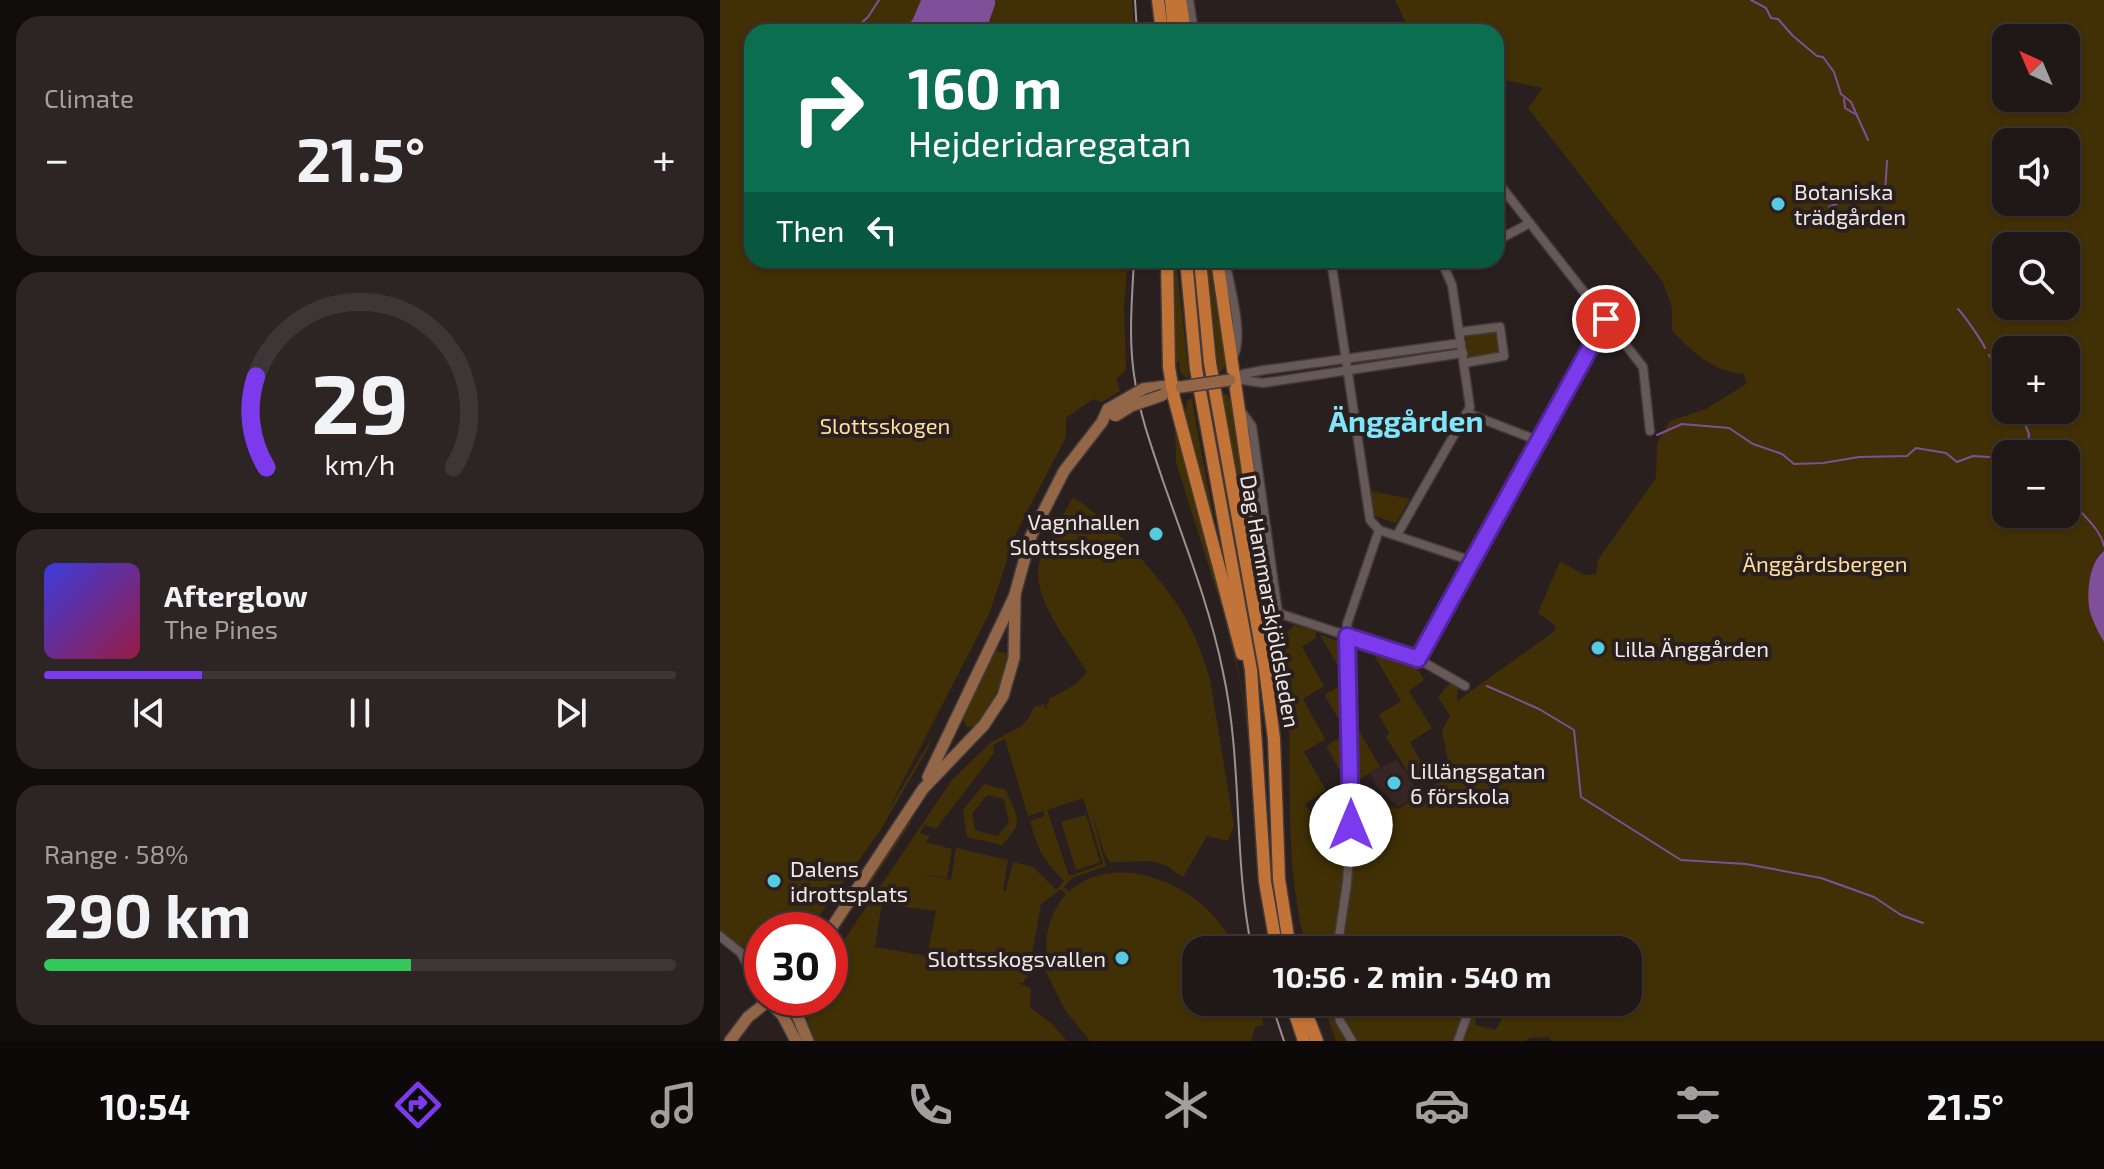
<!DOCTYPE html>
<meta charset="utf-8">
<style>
:root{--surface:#201717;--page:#2d2424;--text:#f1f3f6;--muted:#a29fa1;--line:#3d3636;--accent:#7c3aed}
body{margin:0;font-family:"Exo 2",sans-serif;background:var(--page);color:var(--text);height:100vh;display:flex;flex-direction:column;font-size:30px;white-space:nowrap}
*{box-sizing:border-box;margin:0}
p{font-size:26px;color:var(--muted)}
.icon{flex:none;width:44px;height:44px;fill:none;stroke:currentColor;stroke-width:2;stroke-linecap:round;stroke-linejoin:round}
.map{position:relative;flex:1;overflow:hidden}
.drawer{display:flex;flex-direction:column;gap:16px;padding:16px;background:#120d0d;width:720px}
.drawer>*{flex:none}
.top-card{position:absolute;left:24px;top:24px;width:760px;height:244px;border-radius:24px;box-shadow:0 2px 6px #0004,0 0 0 2px var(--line);background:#0b6e4f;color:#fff;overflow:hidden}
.needle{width:52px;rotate:316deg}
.controls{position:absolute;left:1272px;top:24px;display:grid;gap:16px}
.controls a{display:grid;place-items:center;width:88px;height:88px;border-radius:16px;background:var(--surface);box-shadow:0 2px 6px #0004,0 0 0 2px var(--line);font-size:40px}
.speed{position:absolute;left:24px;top:912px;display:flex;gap:16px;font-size:40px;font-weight:700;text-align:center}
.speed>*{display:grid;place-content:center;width:104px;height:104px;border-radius:50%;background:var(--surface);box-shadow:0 2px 6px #0004,0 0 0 2px var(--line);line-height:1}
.speed .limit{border:12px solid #d22;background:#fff;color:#111}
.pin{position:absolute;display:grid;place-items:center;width:68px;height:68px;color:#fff;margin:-34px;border:4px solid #fff;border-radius:50%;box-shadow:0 2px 8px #0007}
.me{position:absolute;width:88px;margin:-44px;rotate:0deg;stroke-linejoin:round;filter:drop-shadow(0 0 6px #0008)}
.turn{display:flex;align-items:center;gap:28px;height:168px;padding:0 32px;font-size:36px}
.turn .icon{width:104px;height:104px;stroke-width:2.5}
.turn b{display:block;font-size:56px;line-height:68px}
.then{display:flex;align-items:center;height:76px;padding:0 32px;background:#0003;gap:16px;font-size:30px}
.big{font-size:60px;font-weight:700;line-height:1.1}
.drawer .tile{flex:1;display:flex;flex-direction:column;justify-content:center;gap:12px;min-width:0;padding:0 28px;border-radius:24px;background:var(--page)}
.drawer .dial{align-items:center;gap:0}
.dial svg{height:208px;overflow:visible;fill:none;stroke:var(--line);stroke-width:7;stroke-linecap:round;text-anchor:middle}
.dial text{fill:var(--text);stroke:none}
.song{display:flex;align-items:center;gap:24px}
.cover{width:96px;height:96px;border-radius:12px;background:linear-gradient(135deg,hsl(240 70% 55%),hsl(340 70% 35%))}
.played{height:8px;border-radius:4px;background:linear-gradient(90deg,var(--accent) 25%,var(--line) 25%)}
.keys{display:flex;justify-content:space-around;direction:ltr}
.heat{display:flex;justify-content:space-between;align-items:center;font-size:44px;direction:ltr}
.charge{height:12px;border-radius:6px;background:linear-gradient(90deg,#34c759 58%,var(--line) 0)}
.trip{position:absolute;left:462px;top:936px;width:460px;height:80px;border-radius:24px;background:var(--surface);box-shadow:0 2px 6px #0004,0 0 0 2px var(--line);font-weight:700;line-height:80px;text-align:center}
.tab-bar{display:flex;height:128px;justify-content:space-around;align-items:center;background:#0d0909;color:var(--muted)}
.tab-bar .icon{width:56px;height:56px}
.tab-bar .active{color:var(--accent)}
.tab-bar b{font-size:36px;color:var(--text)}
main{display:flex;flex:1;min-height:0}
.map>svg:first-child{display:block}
.built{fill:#382626}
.green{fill:#413005;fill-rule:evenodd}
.water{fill:#7f4f99}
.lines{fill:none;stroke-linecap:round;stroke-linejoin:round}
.stream{stroke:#7f4f99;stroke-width:2}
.street-casing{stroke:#433a3a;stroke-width:11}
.secondary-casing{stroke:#433a3a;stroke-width:14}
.primary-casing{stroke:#433a3a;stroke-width:15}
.street{stroke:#665958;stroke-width:8}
.secondary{stroke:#946648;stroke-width:11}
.primary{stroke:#c17338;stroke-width:12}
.tram{stroke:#9a9190;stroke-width:2}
.secondary-bridge-casing{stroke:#433a3a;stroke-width:14;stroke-linecap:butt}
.secondary-bridge{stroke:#946648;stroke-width:11}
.route-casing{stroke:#51269a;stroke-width:20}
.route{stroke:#7c3aed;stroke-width:14}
.poi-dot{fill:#55cae0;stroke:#2a1f1f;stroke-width:3}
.labels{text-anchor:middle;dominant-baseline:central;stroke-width:8;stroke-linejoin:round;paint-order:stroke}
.poi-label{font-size:22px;fill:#efe8e7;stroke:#2a1f1f;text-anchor:start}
.park-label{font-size:22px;fill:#fedf9c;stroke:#2a1f1f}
.street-label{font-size:22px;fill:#efe8e7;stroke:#2a1f1f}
.district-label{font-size:30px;font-weight:bold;fill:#7ee5fa;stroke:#2a1f1f}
</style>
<main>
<section class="drawer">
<div class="tile"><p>Climate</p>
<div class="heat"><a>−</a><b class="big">21.5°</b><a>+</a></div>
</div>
<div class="tile dial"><svg viewBox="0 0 100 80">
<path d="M14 69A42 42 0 1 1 86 69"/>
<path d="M14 69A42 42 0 0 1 10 34" stroke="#7c3aed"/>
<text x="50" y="56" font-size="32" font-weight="700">29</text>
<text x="50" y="72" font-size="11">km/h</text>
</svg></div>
<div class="tile">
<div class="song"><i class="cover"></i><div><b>Afterglow</b><p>The Pines</p></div></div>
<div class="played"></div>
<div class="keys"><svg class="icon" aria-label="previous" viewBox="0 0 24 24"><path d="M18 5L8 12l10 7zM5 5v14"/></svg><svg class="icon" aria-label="pause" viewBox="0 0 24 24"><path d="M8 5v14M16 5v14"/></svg><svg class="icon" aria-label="next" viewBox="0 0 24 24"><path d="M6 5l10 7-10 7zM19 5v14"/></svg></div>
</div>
<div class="tile"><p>Range · 58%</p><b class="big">290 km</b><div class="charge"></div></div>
</section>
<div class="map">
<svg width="1384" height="1041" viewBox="0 0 1384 1041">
<rect width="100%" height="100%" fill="#2a1f1f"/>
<polygon class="built" points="676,760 691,779 699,796 678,807 657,787 650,774"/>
<g class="green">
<polygon points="0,0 412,0 414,32 32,32 32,260 408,260 404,305 406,370 396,379 400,391 382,402 373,399 346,418 346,437 296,533 269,614 166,814 213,736 207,750 161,829 90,929 42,930 42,953 30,953 0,931"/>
<path d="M675,0H1384V551L1379,554L1373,566L1372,619L1384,642V1041H832L828,1037L809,1038L806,1041H616L602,1002H758L755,1025L776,1030L786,1010L811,1011L815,1002H908V950H587C559,850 576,743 565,641L569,640L568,634H565L575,625L596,631V638L582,647L604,686L583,699L605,739L584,752L606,790L585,804L610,843L622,836L619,830L625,827L627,828L626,843L634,842L637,820L643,806L658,801L678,809L710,789L730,772L722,730L730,716L718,697L730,683L738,687L737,701L835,631V625L818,613L840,561L864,575L876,574L878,560L936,478L937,443L950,421L986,409L1026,384L1024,374C992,371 974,353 952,331V308L943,282L808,108L823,88L776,78V32H690ZM1286,38H1346V98H1286ZM1286,142H1346V202H1286ZM1286,246H1346V306H1286ZM1286,350H1346V410H1286ZM1286,454H1346V514H1286Z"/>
<polygon points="452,260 456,260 469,377 466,378 460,372 459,362 454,363"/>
<polygon points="487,260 493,260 506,358 504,368 499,373"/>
<polygon points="776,331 779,335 780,354 748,359 746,336"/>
<polygon points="502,393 506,394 514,404 542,612"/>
<polygon points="472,398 475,419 500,549 463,411 466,410 467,401"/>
<path d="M455,422C484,532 520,641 531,754L520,681L504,615L456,462Z"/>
<polygon points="651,491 690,499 676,523 655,516"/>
<path d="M353,497C390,521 432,568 457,604C472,626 482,654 490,679L514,826L508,841L487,836L463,877L447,866L431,861L390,862L385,855L370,807L386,866L352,878L344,887L349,892C385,858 443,873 479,902C495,915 507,933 518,950H476V1002H540L543,1025L535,1027L531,1041H370L345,1010L322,964L329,962C322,938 330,913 346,894L341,889L321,904L308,976L303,983L295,982L311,988L310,1007L332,1024L347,1041H95L85,1013V998H110V956L118,949L232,780L270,743L300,727L309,718L314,707L324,704L327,712L326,704L329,703V699L356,684L367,672C350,643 312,600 319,565C321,552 346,511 353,497ZM285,739L308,816L323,811L325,816L310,821C319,854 323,858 344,881L336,890L313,867L293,862L286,891H283L288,860L236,848L231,880L196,873L227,878L232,849L206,842L210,836L200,833L205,825L216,829L274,753L273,745ZM363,798L383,864L349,876L327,810ZM162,904L216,911L207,956L155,947Z"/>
<polygon points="600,635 620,642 623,648 624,676"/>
<polygon points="651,650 694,663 704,680 689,691 712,728 690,742 713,783 691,777 666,737 669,733 659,715 681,701"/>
<polygon points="277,651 287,653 290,660 277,698 257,726 247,727 242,717 273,654"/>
<polygon points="624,685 625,730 605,696 608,692"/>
<polygon points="632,728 638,729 660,767 637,781 634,781"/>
<polygon points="624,735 625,780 606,746"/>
<path d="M264,784L286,790C297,819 305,821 282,845L247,837L243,810ZM267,795L284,799L289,823L277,836L255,830L252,814Z"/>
<polygon points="366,815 380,862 356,870 341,822"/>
<polygon points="189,822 191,823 110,943 113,937 141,893 144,893 142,891"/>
</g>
<g class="water">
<polygon points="201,0 275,0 275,5 265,32 183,32 193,19"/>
<path d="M1384,551V642C1380,635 1375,626 1372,618C1365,601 1368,562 1384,551Z"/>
</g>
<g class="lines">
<g class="stream">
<polyline points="1031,0 1046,8 1051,18 1058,19 1073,36 1097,56 1103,57 1114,72 1121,94 1131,102 1148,140"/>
<polyline points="132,32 148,17 159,0"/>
<polyline points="1124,99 1125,108 1135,114"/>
<polyline points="1165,193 1167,161"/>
<polyline points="1109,207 1130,198 1134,193 1160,198"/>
<path d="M1238,309C1244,315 1262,341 1265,348"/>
<polyline points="1269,355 1286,384"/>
<polyline points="1299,410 1309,434 1308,443"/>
<polyline points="937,435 962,424 1009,428 1033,444 1062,454 1074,464 1103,463 1139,457 1187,456 1196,448 1226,453 1237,462 1253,456 1286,458"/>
<polyline points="1298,454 1309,451 1318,454"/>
<path d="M1346,493C1356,511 1380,526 1384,546"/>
<polyline points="767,686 819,709 854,730 861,797 961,860 1026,864 1101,878 1154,897 1181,915 1203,923"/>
</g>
<g class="street-casing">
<g id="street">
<polyline points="469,0 474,32"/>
<polyline points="776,180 923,367 930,431"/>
<polyline points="776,241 810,223"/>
<path d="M505,260C509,284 525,336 513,357"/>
<polyline points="611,260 650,520 659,530"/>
<polyline points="726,268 741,260"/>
<polyline points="739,332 780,327 784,356 744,363"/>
<polyline points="516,379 543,383 743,353"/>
<polyline points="516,379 523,374 544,370 741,343"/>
<polyline points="521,411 532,426 558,613 698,659 745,686"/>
<polyline points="747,413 819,441"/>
<polyline points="659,530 752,561"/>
<polyline points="677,535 750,407 732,285 721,260"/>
<polyline points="698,659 886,319"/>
<polyline points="0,936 21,953 38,985"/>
<polyline points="617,950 627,883 631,825 627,624 659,530"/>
<polyline points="21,953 42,961"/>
<polyline points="615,1002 620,1021 632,1041"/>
<polyline points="738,1041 752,1002"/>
</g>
</g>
<g class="secondary-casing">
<g id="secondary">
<polyline points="423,389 447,386 460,387"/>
<polyline points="208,777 295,595"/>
<polyline points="110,930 203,789 264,725 283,696 294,658 295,594 311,536 344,471 382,422 388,409"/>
<polyline points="42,976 38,991 43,999 54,1002 64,998"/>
<polyline points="70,998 88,1041"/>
<polyline points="50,1002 63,1016 76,1041"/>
<polyline points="10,1041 28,1017 47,1002"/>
</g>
</g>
<g class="primary-casing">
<g id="primary">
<polyline points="438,0 442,32"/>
<polyline points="451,0 454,32"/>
<polyline points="460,0 465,32"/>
<polyline points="447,260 449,367 454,398 522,654"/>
<polyline points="466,260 476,369 531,670 545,882 557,950"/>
<polyline points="480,260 490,363 545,669 554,739 559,879 570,950"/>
<polyline points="497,260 543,574 555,685"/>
<polyline points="571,1002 584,1041"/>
<polyline points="582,1002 597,1041"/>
</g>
</g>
<use href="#street" class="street"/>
<use href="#secondary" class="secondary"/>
<use href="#primary" class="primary"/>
<g class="tram">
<polyline points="415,0 417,32"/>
<path d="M414,260C412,300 408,341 415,381C420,416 432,448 443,481C465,544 490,607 503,672C523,764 513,858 532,950"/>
<polyline points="551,1002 564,1041"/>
</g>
<g class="secondary-bridge-casing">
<g id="secondary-bridge">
<polyline points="461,387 510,380"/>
<polyline points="388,409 423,389"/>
<polyline points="395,416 411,406 443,395"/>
</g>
</g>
<use href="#secondary-bridge" class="secondary-bridge"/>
</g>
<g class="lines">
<g class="route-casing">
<polyline id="route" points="631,825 627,636 698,659 886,319"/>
</g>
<use href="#route" class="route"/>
</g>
<g class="poi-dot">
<circle cx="1058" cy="204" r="8"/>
<circle cx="436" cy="534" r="8"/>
<circle cx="878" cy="648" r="8"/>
<circle cx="674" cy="783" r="8"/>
<circle cx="54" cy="881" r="8"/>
<circle cx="402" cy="958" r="8"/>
</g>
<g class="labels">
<g class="poi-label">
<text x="1074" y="191">Botaniska<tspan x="1074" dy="25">trädgården</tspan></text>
<text x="420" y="521" text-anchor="end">Vagnhallen<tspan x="420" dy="25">Slottsskogen</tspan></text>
<text x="894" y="648">Lilla Änggården</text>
<text x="690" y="770">Lillängsgatan<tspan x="690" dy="25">6 förskola</tspan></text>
<text x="70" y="868">Dalens<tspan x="70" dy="25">idrottsplats</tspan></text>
<text x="386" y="958" text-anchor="end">Slottsskogsvallen</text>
</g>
<g class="park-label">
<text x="165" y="425">Slottsskogen</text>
<text x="1105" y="563">Änggårdsbergen</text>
</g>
<g class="street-label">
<text transform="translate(551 601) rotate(80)">Dag Hammarskjöldsleden</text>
</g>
<g class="district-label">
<text x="686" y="420">Änggården</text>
</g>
</g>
</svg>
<div class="controls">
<a><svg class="needle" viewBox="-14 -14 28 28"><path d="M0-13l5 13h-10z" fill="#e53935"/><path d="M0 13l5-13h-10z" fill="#a29fa1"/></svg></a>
<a><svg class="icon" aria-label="sound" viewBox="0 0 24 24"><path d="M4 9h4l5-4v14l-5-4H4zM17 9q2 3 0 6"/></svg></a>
<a><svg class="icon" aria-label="search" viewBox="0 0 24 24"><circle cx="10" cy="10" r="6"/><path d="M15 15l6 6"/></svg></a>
<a>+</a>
<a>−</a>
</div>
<div class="speed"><div class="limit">30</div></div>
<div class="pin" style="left:886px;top:319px;background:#d93025"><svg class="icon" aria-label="arrive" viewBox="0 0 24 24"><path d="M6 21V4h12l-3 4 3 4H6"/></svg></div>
<svg class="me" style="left:631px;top:825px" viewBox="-20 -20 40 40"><circle r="19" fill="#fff"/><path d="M0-13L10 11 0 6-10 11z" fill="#7c3aed"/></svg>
<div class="trip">10:56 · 2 min · 540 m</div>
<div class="top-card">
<div class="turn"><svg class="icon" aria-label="right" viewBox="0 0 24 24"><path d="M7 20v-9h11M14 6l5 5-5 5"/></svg><div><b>160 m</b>Hejderidaregatan</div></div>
<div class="then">Then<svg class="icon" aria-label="left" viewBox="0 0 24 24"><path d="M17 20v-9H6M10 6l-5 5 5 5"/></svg></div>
</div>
</div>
</main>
<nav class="tab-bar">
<b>10:54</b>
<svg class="icon active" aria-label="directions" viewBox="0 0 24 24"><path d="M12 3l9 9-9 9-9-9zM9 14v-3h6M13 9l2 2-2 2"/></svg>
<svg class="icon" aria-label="music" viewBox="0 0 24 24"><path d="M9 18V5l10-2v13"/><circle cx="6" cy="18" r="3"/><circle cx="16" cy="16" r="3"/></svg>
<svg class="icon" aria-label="phone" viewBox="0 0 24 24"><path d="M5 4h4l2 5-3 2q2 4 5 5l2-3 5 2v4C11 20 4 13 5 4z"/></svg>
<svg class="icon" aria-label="climate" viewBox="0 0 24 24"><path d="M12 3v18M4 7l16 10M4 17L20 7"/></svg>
<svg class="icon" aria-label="car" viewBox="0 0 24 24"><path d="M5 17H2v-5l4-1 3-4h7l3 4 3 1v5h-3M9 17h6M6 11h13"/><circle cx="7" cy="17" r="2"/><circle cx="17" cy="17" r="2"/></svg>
<svg class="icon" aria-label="filters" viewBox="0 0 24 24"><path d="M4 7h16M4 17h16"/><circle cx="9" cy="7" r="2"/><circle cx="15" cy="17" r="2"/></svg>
<b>21.5°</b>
</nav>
